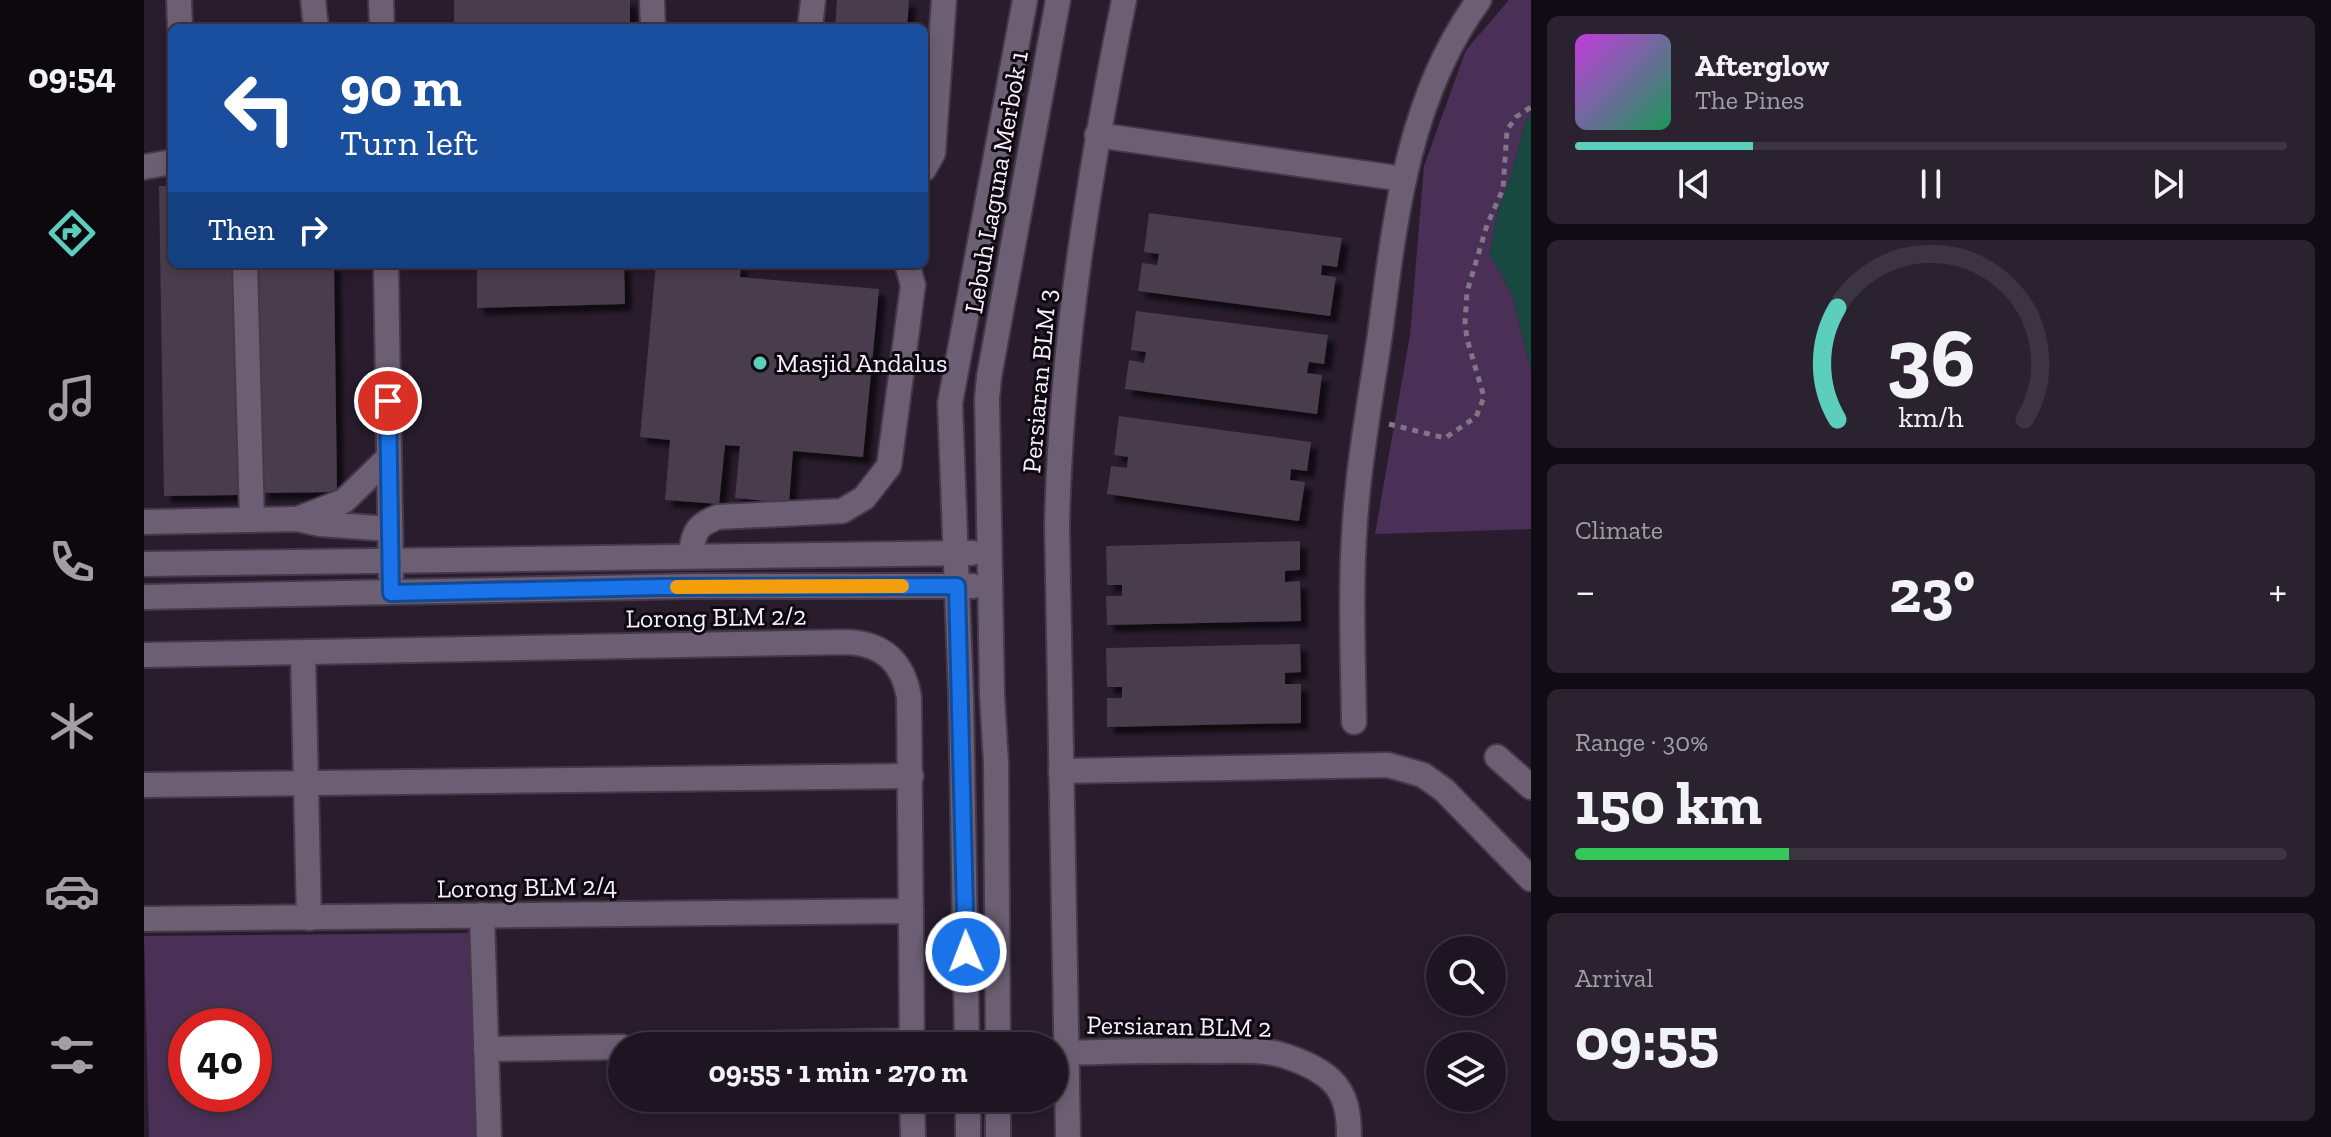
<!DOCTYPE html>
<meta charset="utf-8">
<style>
:root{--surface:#1e1522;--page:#2b222f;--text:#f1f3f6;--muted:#a19fa5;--line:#3c3440;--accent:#5bcebc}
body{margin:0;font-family:"Zilla Slab",serif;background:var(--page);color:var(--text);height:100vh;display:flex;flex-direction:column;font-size:30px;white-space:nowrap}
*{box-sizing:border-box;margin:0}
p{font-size:26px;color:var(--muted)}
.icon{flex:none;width:44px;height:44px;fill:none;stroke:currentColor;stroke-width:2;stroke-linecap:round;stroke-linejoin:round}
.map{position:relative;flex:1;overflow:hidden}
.drawer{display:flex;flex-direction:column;gap:16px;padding:16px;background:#100c13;width:800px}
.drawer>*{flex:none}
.guide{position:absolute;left:24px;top:24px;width:760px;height:244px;border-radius:12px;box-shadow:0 4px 12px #0003,0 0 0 2px var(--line);background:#1a4fa0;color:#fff;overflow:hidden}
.controls{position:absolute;left:1282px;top:936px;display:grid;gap:16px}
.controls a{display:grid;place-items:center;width:80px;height:80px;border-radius:50%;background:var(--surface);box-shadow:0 4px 12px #0003,0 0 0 2px var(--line);font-size:40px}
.speed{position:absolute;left:24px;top:1008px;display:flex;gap:16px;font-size:40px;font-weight:700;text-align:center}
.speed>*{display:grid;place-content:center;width:104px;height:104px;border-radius:50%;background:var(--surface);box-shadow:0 4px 12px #0003,0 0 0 2px var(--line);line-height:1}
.speed .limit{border:12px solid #d22;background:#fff;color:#111}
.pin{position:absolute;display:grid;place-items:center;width:68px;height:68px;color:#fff;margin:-34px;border:4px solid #fff;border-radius:50%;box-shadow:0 2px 8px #0007}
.me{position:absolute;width:88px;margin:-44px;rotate:359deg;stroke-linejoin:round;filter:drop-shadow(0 0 6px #0008)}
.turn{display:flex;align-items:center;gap:28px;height:168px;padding:0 40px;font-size:36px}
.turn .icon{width:104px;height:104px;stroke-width:2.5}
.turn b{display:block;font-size:56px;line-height:68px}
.then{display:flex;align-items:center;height:76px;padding:0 40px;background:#0003;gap:16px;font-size:30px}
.big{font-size:60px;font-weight:700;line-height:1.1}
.drawer .tile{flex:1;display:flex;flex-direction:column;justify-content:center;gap:12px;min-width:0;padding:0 28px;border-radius:12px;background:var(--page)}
.drawer .dial{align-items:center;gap:0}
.dial svg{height:208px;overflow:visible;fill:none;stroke:var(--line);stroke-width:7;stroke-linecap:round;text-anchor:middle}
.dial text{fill:var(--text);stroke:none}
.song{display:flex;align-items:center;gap:24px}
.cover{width:96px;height:96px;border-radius:12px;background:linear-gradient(135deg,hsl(290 70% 55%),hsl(150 70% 35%))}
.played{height:8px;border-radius:4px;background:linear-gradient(90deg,var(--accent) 25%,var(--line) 25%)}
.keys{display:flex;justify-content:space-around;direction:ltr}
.heat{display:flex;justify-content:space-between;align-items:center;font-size:44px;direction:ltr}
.charge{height:12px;border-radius:6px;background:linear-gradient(90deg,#34c759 30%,var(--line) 0)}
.trip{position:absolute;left:464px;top:1032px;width:460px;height:80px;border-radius:40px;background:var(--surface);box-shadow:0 4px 12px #0003,0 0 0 2px var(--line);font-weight:700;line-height:80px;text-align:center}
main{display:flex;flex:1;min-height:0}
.tab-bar{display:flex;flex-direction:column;width:144px;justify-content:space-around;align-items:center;background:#0c080e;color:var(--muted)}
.tab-bar .icon{width:56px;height:56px}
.tab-bar .current{color:var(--accent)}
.tab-bar b{font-size:36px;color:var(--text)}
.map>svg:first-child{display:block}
.green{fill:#4a3056;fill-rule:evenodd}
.water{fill:#184941}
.building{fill:#483c4e;filter:url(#shadow)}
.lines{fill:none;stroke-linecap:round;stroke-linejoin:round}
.minor-casing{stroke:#443948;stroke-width:28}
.path{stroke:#807685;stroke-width:5;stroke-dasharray:6 6;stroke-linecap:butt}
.minor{stroke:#6c5e73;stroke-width:24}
.route-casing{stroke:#114b97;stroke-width:20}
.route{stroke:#1a73e8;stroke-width:14}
.slow{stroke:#f59e0b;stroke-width:14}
.poi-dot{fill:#5bcebc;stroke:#0e0910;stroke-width:3}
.labels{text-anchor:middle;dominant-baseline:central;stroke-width:6;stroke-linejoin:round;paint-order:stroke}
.street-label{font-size:26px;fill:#f8f0fc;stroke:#0e0910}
.poi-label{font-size:26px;fill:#f8f0fc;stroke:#0e0910;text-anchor:start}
</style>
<main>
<nav class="tab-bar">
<b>09:54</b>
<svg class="icon current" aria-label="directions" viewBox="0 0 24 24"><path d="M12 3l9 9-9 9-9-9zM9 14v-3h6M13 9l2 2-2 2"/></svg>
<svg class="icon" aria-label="music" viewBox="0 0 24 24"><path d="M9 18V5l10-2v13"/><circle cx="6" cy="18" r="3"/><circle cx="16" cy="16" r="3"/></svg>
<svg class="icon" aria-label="phone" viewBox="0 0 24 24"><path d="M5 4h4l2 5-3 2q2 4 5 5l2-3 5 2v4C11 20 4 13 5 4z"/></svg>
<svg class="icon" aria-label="climate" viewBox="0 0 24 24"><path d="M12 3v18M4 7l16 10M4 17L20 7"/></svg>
<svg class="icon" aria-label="car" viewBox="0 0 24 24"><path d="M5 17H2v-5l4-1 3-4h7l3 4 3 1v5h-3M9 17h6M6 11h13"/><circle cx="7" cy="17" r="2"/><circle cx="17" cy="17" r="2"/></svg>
<svg class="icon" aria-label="filters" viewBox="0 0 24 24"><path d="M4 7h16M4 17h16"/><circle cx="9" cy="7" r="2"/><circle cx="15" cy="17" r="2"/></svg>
</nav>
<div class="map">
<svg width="1387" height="1137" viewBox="0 0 1387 1137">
<defs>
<filter id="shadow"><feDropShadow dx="7" dy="7" stdDeviation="2" flood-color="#0009"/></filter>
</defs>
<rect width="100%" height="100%" fill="#281c2d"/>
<g class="green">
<polygon points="1365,0 1387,0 1387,114 1382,119 1367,176 1353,214 1346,255 1368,294 1387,369 1387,529 1231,534 1266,335 1280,166 1322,50"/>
<path d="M328,933L333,1137H5L0,936ZM42,1026H110V1094H42Z"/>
</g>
<polygon class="water" points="1387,114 1387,369 1368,294 1346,255 1353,214 1367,176 1382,119"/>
<g class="building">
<rect x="310" y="0" width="176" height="28"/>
<polygon points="693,0 765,0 763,28 691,28"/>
<polygon points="15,186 28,186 28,264 91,264 94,495 20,496"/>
<polygon points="1005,213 1198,238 1193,267 1178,265 1177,275 1192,277 1186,316 994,291 998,263 1013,265 1015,254 1000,252"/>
<polygon points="115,264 190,264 193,492 118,493"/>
<polygon points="333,264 480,264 481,304 333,308"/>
<polygon points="512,264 597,264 596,277 735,289 719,457 649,451 645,503 591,498 596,446 581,445 575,504 521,500 526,440 496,437"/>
<polygon points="992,311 1184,335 1180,364 1165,362 1163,373 1178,375 1173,414 981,389 985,360 1000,363 1002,352 987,350"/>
<polygon points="975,416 1167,442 1163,471 1147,469 1146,480 1161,482 1155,521 963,494 967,466 983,468 984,457 970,455"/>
<polygon points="1156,541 1156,570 1141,571 1141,582 1156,581 1157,621 963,625 962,596 978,596 978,585 963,585 962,546"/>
<polygon points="1156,644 1157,672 1141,673 1141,684 1157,684 1157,723 963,727 963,698 978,698 978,687 963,687 962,648"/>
</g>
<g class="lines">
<g class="minor-casing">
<g id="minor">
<polyline points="35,0 36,28"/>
<polyline points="169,0 172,28"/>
<polyline points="237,0 238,28"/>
<polyline points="508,0 509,28"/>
<polyline points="666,28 669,0"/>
<polyline points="953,135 1260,179"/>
<polyline points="0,167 28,162"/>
<polyline points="780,169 789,153 800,0"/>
<polyline points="101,264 108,520"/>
<polyline points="242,264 247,575"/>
<polyline points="156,518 200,501 245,457"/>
<polyline points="0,522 153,519 176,524 246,529"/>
<path d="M546,556C551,533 550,526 574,517L698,511L720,498L745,466L769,285L763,264"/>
<polyline points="0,564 828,553"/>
<polyline points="0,597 547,586 829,586"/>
<polyline points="159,654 165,918"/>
<path d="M0,655L704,642C739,644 759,662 765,697L768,1046"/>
<path d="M1210,722C1209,655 1206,588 1211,521C1215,459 1227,396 1236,334C1251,218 1264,97 1335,0"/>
<polyline points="1353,757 1387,787"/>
<polyline points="917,771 1244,765 1279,775 1300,790 1387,879"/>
<polyline points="0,785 767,776"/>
<polyline points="338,915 345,1137"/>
<polyline points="0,919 767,911"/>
<polyline points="508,1046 768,1041"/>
<polyline points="823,1046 817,696 806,403 881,0"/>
<polyline points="854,1046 852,763 848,695 843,399 845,377 914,0"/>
<polyline points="342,1049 478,1047"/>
<path d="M910,1053C963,1052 1017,1050 1070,1051C1092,1051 1116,1049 1138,1055C1154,1060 1174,1068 1187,1080C1203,1095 1205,1116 1205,1137"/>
<polyline points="768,1098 769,1137"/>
<polyline points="824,1098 824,1137"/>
<polyline points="854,1098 854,1137"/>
<path d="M924,1137L913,525C917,348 945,173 980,0"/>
</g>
</g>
<polyline class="path" points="1245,424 1301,438 1332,417 1340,397 1323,339 1321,323 1323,292 1343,225 1359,189 1363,130 1372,117 1387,107"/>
<use href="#minor" class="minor"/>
</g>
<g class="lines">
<g class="route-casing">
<polyline id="route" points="244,401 247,593 516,587 813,586 822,952"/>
</g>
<use href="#route" class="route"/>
<polyline class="slow" points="533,587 758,586"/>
</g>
<circle class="poi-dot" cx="616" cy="363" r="8"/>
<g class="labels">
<g class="street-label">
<text transform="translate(852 182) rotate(-80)">Lebuh Laguna Merbok 1</text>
<text transform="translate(895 381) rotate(-85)">Persiaran BLM 3</text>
<text transform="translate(572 617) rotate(-1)">Lorong BLM 2/2</text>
<text transform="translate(383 887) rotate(-1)">Lorong BLM 2/4</text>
<text transform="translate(1035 1026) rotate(1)">Persiaran BLM 2</text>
</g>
<g class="poi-label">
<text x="632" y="363">Masjid Andalus</text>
</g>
</g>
</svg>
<div class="controls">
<a><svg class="icon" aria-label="search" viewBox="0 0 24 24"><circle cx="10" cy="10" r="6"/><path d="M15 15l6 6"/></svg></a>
<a><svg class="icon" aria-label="layers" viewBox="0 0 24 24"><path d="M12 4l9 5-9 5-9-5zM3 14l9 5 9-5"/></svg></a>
</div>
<div class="speed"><div class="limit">40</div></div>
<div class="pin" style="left:244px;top:401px;background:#d93025"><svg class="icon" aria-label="arrive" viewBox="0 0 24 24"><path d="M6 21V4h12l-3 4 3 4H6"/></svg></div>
<svg class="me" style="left:822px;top:952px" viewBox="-20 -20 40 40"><circle r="17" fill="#1a73e8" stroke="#fff" stroke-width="3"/><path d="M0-11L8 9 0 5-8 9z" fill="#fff"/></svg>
<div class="trip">09:55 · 1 min · 270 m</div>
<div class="guide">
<div class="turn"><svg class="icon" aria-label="left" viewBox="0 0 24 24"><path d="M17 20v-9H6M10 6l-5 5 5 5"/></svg><div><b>90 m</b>Turn left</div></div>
<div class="then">Then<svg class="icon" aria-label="right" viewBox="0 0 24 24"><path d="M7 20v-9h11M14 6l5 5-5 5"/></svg></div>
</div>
</div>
<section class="drawer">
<div class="tile">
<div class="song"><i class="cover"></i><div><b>Afterglow</b><p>The Pines</p></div></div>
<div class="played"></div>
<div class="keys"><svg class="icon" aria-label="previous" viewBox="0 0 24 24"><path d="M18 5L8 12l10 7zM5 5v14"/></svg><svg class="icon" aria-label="pause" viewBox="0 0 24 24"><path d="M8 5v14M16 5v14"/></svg><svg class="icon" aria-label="next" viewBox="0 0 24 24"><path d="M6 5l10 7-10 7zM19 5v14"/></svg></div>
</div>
<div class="tile dial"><svg viewBox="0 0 100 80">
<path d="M14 69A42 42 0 1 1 86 69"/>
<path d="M14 69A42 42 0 0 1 14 26" stroke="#5bcebc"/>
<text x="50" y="56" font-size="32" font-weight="700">36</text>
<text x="50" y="72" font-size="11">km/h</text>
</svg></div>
<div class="tile"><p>Climate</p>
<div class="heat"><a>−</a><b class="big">23°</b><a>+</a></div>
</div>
<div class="tile"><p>Range · 30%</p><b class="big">150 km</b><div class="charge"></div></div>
<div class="tile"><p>Arrival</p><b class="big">09:55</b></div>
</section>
</main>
